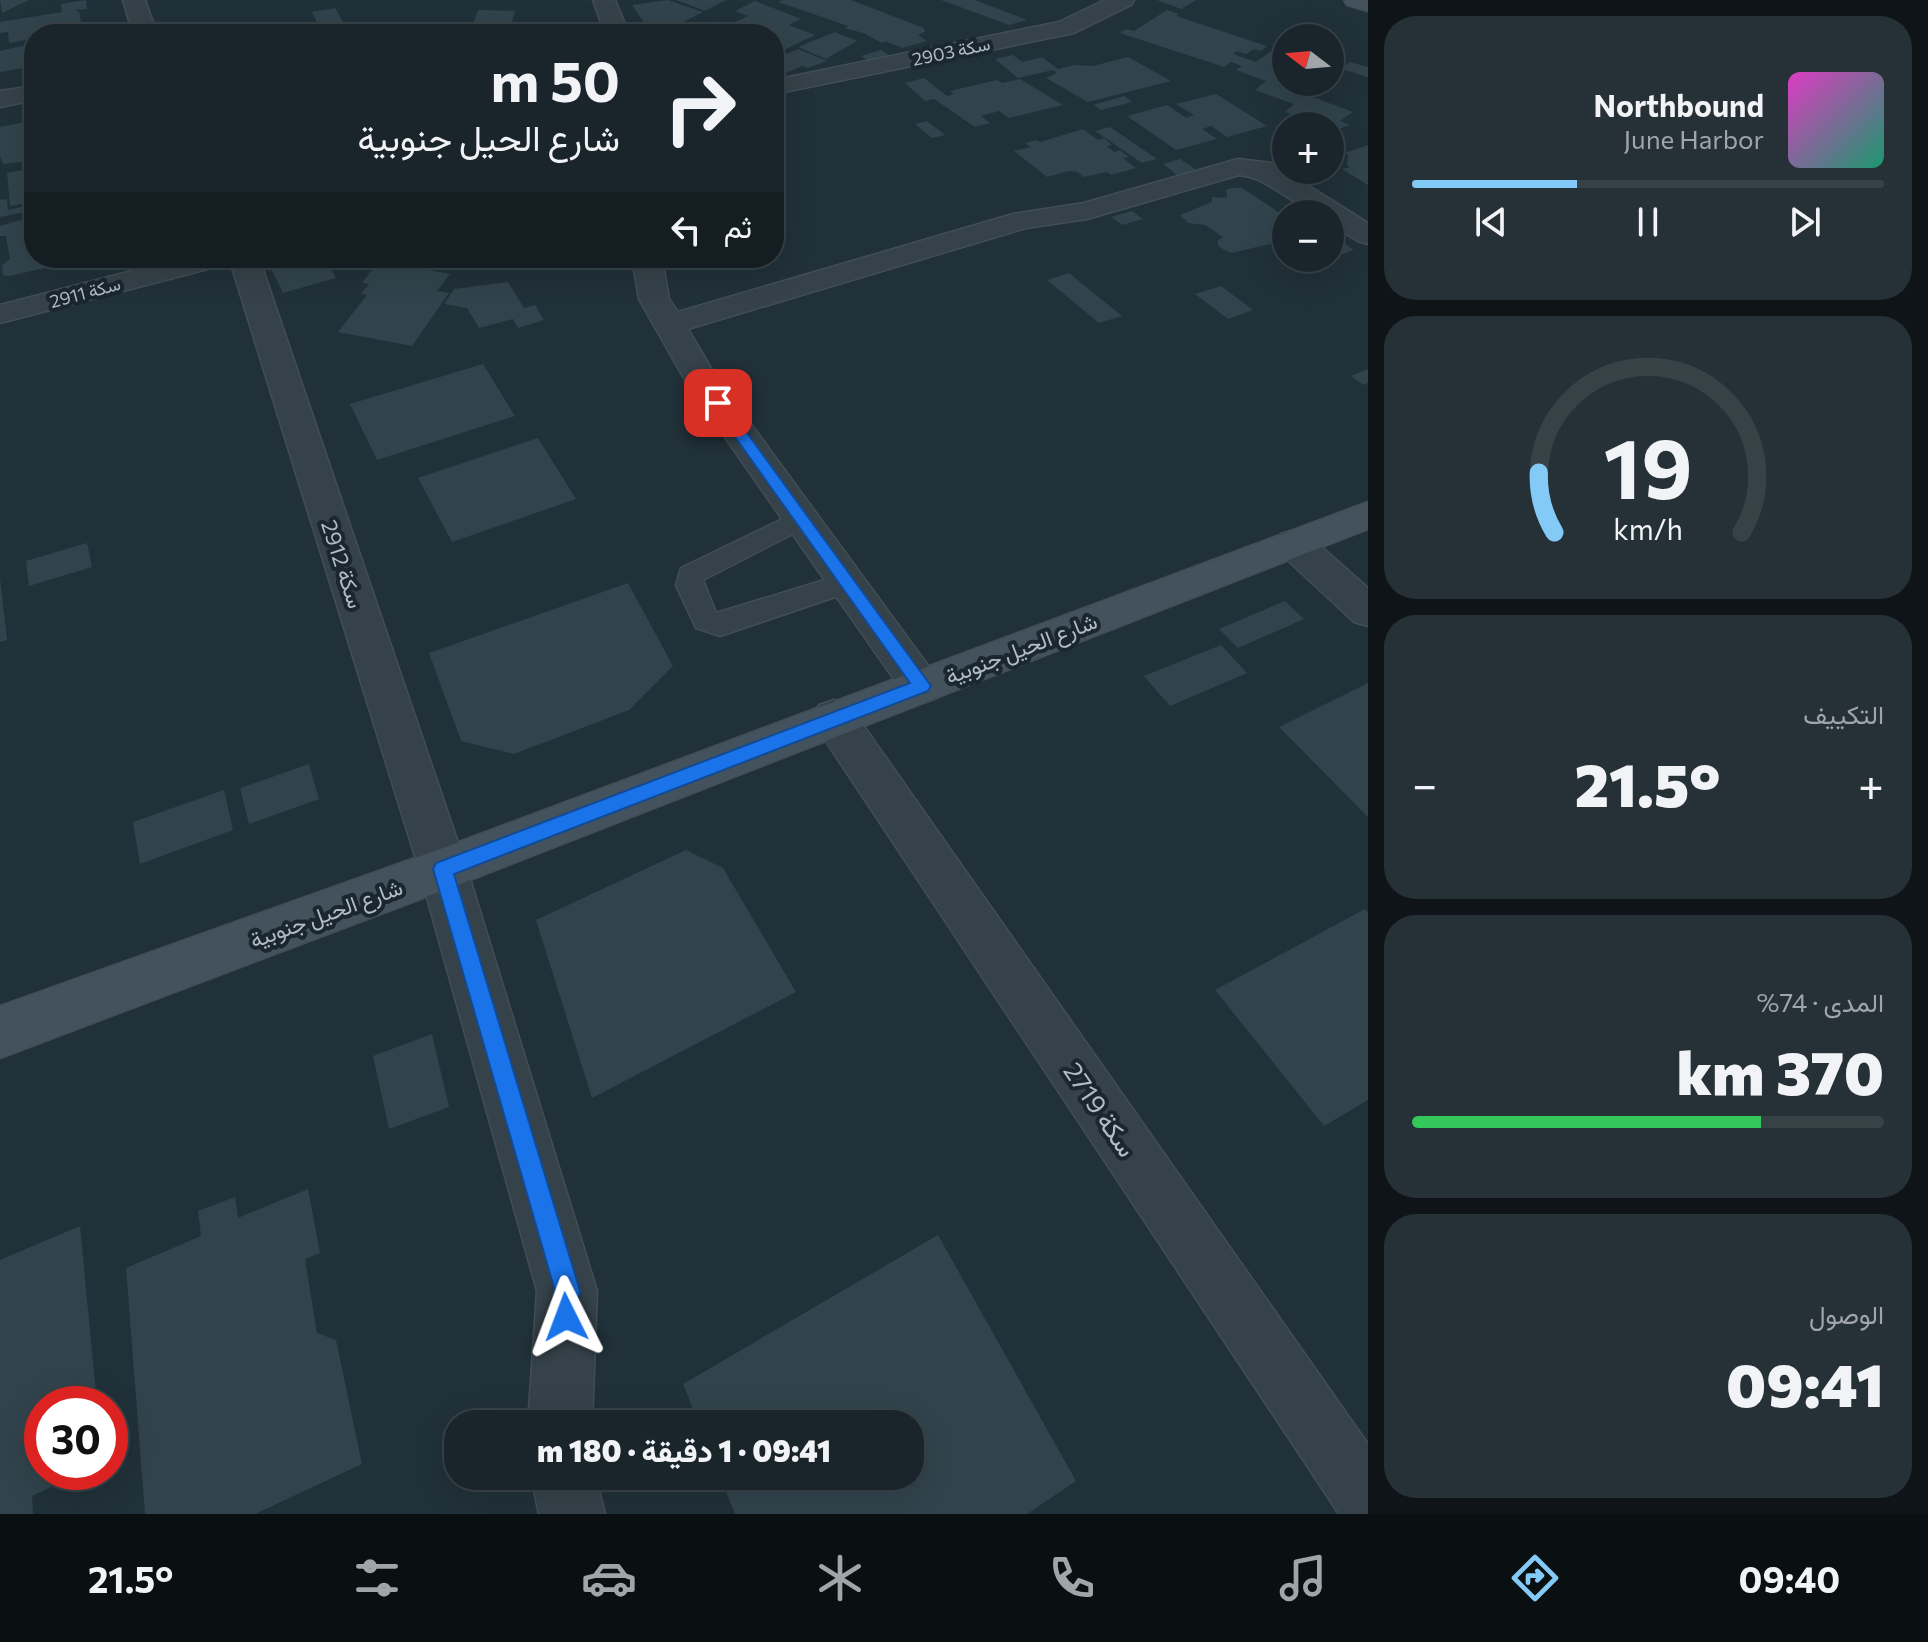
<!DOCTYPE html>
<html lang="ar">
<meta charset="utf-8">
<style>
:root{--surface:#19252b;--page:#263137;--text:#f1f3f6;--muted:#9fa5a9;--line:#374247;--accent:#84caf6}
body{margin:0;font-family:Commissioner,Vazirmatn,sans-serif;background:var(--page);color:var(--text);direction:rtl;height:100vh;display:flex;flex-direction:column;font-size:30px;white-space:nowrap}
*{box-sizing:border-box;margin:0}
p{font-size:26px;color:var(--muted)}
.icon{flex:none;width:44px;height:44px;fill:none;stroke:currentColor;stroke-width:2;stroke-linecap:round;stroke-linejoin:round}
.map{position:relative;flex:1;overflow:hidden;direction:ltr}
.side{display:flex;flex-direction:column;gap:16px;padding:16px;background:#0e1418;width:560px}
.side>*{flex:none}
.hud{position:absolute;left:24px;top:24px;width:760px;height:244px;border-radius:32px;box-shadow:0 8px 32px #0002,0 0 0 2px var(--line);direction:rtl;background:#19252b;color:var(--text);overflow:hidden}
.needle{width:52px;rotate:286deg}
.fabs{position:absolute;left:1272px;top:24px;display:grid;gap:16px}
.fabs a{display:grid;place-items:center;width:72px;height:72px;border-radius:50%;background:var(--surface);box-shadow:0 8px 32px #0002,0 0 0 2px var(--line);font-size:40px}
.speed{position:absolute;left:24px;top:1386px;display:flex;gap:16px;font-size:40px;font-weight:700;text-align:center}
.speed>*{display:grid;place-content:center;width:104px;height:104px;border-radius:50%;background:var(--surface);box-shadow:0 8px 32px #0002,0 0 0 2px var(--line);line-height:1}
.speed .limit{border:12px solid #d22;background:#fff;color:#111}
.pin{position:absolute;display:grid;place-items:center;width:68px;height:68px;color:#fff;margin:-34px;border-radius:16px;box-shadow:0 4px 12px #0006}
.me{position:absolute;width:88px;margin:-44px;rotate:357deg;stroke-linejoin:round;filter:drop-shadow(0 0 6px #0008)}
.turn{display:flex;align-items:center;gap:28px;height:168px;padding:0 32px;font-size:36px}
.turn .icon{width:104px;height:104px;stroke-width:2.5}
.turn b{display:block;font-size:56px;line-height:68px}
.then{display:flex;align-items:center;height:76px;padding:0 32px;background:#0003;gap:16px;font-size:30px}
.big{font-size:60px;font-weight:800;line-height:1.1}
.side .tile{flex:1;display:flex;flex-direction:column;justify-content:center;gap:12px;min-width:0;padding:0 28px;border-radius:32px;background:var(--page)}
.side .dial{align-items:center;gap:0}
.dial svg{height:208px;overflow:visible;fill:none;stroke:var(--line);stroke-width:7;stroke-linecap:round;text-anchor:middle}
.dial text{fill:var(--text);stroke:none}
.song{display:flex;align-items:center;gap:24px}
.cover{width:96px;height:96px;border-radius:12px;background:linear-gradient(135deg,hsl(310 70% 55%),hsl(160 70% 35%))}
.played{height:8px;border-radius:4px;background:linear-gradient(90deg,var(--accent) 35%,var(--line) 35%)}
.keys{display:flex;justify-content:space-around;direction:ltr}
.heat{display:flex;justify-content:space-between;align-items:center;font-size:44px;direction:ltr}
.charge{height:12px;border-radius:6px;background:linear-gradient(90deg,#34c759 74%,var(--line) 0)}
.trip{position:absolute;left:444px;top:1410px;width:480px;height:80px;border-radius:32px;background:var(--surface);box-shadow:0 8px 32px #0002,0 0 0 2px var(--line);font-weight:800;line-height:80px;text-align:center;direction:rtl}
.tabs{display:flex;height:128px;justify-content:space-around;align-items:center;background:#0a0f11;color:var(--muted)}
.tabs .icon{width:56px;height:56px}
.tabs .on{color:var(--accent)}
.tabs b{font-size:36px;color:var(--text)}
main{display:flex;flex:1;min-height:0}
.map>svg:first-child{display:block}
.building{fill:#31434c}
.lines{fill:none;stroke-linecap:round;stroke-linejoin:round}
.lane-casing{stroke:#414e55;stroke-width:3}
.street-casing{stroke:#414e55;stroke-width:3}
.secondary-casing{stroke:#414e55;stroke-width:3}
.lane{fill:#354249;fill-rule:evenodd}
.street{fill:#354249;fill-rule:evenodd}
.secondary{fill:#43525c;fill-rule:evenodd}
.route{fill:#1a73e8;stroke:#114b97;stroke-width:2}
.labels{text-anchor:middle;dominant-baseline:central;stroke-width:8;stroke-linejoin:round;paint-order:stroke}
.far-street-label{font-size:18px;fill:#b0bdc5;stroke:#1a272e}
.street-label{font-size:22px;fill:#b0bdc5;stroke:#1a272e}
.near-street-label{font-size:26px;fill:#b0bdc5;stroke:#1a272e}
</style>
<main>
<section class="side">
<div class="tile">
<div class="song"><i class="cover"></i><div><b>Northbound</b><p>June Harbor</p></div></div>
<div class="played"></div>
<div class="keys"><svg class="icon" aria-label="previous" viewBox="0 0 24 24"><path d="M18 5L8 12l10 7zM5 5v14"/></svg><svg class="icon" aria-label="pause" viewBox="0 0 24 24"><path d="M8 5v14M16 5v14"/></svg><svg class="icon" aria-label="next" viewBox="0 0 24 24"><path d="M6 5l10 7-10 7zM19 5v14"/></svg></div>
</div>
<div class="tile dial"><svg viewBox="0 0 100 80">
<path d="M14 69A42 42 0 1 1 86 69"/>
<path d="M14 69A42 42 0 0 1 8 46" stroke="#84caf6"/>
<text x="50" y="56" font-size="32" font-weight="700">19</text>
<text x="50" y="72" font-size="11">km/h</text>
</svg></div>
<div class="tile"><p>التكييف</p>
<div class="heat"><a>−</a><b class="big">21.5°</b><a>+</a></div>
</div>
<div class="tile"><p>المدى · 74%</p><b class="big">370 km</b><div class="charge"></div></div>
<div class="tile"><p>الوصول</p><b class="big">09:41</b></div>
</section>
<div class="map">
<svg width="1368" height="1514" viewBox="0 0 1368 1514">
<rect width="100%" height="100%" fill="#213139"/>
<g class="building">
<polygon points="0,0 29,0 2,13"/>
<polygon points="86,0 87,9 75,10 79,12 81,21 73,23 73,26 64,32 31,33 32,39 9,43 8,32 0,33 0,22 62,12 61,4"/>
<polygon points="668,0 703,12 679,24 647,27 632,5"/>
<polygon points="676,0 726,0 705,11"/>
<polygon points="782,0 851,0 924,28 925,32 918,35 927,41 902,48 885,41 882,43 863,33 845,28 848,26 778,2"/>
<polygon points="941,0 975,0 1027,20 1009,25"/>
<polygon points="1157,0 1196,0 1181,9"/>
<polygon points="755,1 801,19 789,25 815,35 780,52 774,49 774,34 727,34 715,29 705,34 696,30 714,21 726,26 748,16 735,11"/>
<polygon points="335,8 347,29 322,33 312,12"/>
<polygon points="478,10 515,11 511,25 473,24"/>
<polygon points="1167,10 1179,14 1176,16 1267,46 1261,51 1254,49 1246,54 1237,51 1233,54 1256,62 1271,51 1286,56 1286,82 1301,82 1292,89 1353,112 1340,121 1350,125 1335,130 1285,112 1294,104 1255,90 1266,81 1236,70 1242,66 1231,62 1224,67 1120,33 1126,29 1134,31"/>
<polygon points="252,22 257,34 214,34 212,29"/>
<polygon points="835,32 857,41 826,59 798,47"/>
<polygon points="34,43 34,66 0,72 0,51"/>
<polygon points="798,49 827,61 808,68 802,66 786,73 774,67 774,59"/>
<polygon points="881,50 891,57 871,63 861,56"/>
<polygon points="1013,55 1022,62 1042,57 1058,69 1075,65 1093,66 1128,57 1171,81 1088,102 1046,78 1057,73 1053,70 1018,78 995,59"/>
<polygon points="1350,62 1368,67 1368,77 1341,69"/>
<polygon points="924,78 947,96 954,94 950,91 997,80 1002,83 1020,79 1063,105 1009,118 999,111 981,116 990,123 975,127 934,99 925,101 905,83"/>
<polygon points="1216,94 1267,126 1227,137 1211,126 1202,129 1217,139 1176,150 1127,116 1167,105 1186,118 1194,115 1176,104"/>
<polygon points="1124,96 1132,102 1101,110 1093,105"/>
<polygon points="34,114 34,160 4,164 0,157 0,127 30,121 29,115"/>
<polygon points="927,121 945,135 932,138 915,124"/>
<polygon points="1110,127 1157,159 1142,163 1095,131"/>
<polygon points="1083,129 1098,140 1104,138 1112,145 1107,146 1114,152 1120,150 1129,157 1123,158 1136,168 1111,175 1107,172 1084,177 1077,172 1069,171 1047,177 1014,151 1031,147 1025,143 1036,140 1040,142"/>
<polygon points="1368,145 1368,185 1342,169 1350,167 1347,165 1348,155 1344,153"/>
<polygon points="1180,159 1200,172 1181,178 1163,164"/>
<polygon points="34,168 34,202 10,206 7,173"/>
<polygon points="1232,188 1242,188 1286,217 1285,247 1270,244 1231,253 1219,247 1217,241 1223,237 1205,225 1188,223 1180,215 1212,202 1212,197 1227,198 1226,190"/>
<polygon points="7,199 8,210 29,205 30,211 0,217 0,200"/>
<polygon points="1132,211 1143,219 1122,225 1111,217"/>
<polygon points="34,216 34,258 85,259 9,276 3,275 2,265 10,259 6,236 0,236 0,226"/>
<polygon points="1336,238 1354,250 1330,259 1330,240"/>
<polygon points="281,258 344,258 344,259 328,263 336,278 283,293 268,262"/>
<polygon points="381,258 392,263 450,274 437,291 449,293 412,346 338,332 367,295 361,294 369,284 362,283"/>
<polygon points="1069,273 1122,316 1099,323 1047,280"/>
<polygon points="508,282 524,308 535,305 544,320 518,328 513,319 479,328 467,308 444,304 454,289"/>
<polygon points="1221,286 1253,310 1228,319 1195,294"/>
<polygon points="483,364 515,416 377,460 350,404"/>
<polygon points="1368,369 1368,383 1363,385 1351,376"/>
<polygon points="538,438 576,499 452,542 418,478"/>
<polygon points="87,543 92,567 29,586 26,561"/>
<polygon points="0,578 7,640 0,642"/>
<polygon points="628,583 673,666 629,710 514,754 461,741 429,653"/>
<polygon points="1285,601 1304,619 1238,648 1219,629"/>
<polygon points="1221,645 1247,673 1170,706 1144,676"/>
<polygon points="1368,683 1368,817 1279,727"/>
<polygon points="309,764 319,799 249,824 240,788"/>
<polygon points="224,790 233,830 140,864 133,822"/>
<polygon points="686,850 723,868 796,992 592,1098 536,920"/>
<polygon points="1365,909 1368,912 1368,1100 1324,1126 1215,990"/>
<polygon points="432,1034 449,1107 389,1129 373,1056"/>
<polygon points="308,1189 320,1253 305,1259 317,1333 336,1340 362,1464 255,1514 145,1514 126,1268 201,1236 198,1211 235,1197 238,1218"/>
<polygon points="80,1226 97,1404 42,1404 42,1472 83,1472 32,1496 33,1514 0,1514 0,1260"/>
<polygon points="938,1235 1076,1481 1027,1514 735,1514 720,1476 910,1476 910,1424 699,1424 683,1384"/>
</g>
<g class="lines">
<g class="lane-casing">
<polygon id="lane" points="801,510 810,513 814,519 810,525 703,580 716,613 847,573 856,576 860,583 856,590 720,636 696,628 676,585 681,568"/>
</g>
<g class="street-casing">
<g id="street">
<polygon points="123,0 145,0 157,34 133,34"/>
<polygon points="593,0 615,0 629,34 605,34"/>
<polygon points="1105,0 1134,0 1131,5 1074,33 774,94 774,80 1059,22"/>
<polygon points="34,86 34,100 0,107 0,91"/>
<path d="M1238,159L1272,163L1368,223V244L1358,241L1330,224V214C1296,214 1274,178 1239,175L1087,219L1026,228L688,329L715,375L943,686L937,698L922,703L907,698L685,380L639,299L632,258H662L669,299L678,312L1013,214L1084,203Z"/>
<polygon points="182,258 259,258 467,869 597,1291 592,1424 528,1424 537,1291 419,869 230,261 227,264 0,323 0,305"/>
<polygon points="1294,530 1307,534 1368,588 1368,626 1354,622 1281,554 1275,544 1281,534"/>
<polygon points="834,700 849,705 1368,1444 1368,1514 1339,1514 819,731 813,718 819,705"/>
<polygon points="531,1476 595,1476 605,1514 539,1514"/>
</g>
</g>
<g class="secondary-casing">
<g id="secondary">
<polygon points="1344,0 1368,0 1368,11 1347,5"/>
<polygon points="1368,502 1368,529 460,884 0,1058 0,1006 443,848"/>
</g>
</g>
<use href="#lane" class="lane"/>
<use href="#street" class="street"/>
<use href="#secondary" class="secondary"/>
</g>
<polygon class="route" points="718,398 723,400 931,686 928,691 454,874 580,1291 575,1326 566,1330 557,1326 553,1317 555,1291 433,869 436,863 910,683 713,406 711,403"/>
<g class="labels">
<g class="far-street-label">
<text transform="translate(951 51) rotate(-12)">سكة 2903</text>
<text transform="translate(85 292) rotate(-15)">سكة 2911</text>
</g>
<g class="street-label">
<text transform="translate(343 564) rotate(72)">سكة 2912</text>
<text transform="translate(1021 648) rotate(-21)">شارع الحيل جنوبية</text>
<text transform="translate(326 913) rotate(-20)">شارع الحيل جنوبية</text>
</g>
<g class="near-street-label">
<text transform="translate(1101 1109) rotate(56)">سكة 2719</text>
</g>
</g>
</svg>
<div class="fabs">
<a><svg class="needle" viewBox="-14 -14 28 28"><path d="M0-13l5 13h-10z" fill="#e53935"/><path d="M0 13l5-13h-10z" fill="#9fa5a9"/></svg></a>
<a>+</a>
<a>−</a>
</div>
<div class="speed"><div class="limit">30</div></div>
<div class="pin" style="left:718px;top:403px;background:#d93025"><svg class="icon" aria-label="arrive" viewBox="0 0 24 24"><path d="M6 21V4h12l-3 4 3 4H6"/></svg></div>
<svg class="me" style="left:566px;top:1317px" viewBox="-20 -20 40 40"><path d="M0-17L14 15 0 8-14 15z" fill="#1a73e8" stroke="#fff" stroke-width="4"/></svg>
<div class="trip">09:41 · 1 دقيقة · 180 m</div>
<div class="hud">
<div class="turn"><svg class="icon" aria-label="right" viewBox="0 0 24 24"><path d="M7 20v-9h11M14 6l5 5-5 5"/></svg><div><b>50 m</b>شارع الحيل جنوبية</div></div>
<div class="then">ثم<svg class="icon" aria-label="left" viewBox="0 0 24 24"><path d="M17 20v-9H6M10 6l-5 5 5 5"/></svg></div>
</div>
</div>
</main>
<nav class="tabs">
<b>09:40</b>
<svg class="icon on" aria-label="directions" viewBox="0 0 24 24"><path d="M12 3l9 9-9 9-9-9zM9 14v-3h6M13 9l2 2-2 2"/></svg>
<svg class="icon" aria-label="music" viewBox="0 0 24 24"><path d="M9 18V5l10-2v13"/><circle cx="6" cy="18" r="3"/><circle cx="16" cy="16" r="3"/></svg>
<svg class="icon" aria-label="phone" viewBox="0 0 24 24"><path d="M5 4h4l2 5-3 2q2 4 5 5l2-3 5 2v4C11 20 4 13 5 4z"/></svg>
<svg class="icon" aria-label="climate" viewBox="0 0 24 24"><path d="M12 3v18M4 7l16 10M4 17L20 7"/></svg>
<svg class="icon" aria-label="car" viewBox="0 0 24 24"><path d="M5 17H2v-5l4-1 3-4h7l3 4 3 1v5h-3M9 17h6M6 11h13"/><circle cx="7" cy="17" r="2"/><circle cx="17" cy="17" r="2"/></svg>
<svg class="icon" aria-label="filters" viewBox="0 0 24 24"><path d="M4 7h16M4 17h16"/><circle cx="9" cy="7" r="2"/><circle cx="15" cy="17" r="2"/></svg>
<b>21.5°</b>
</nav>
